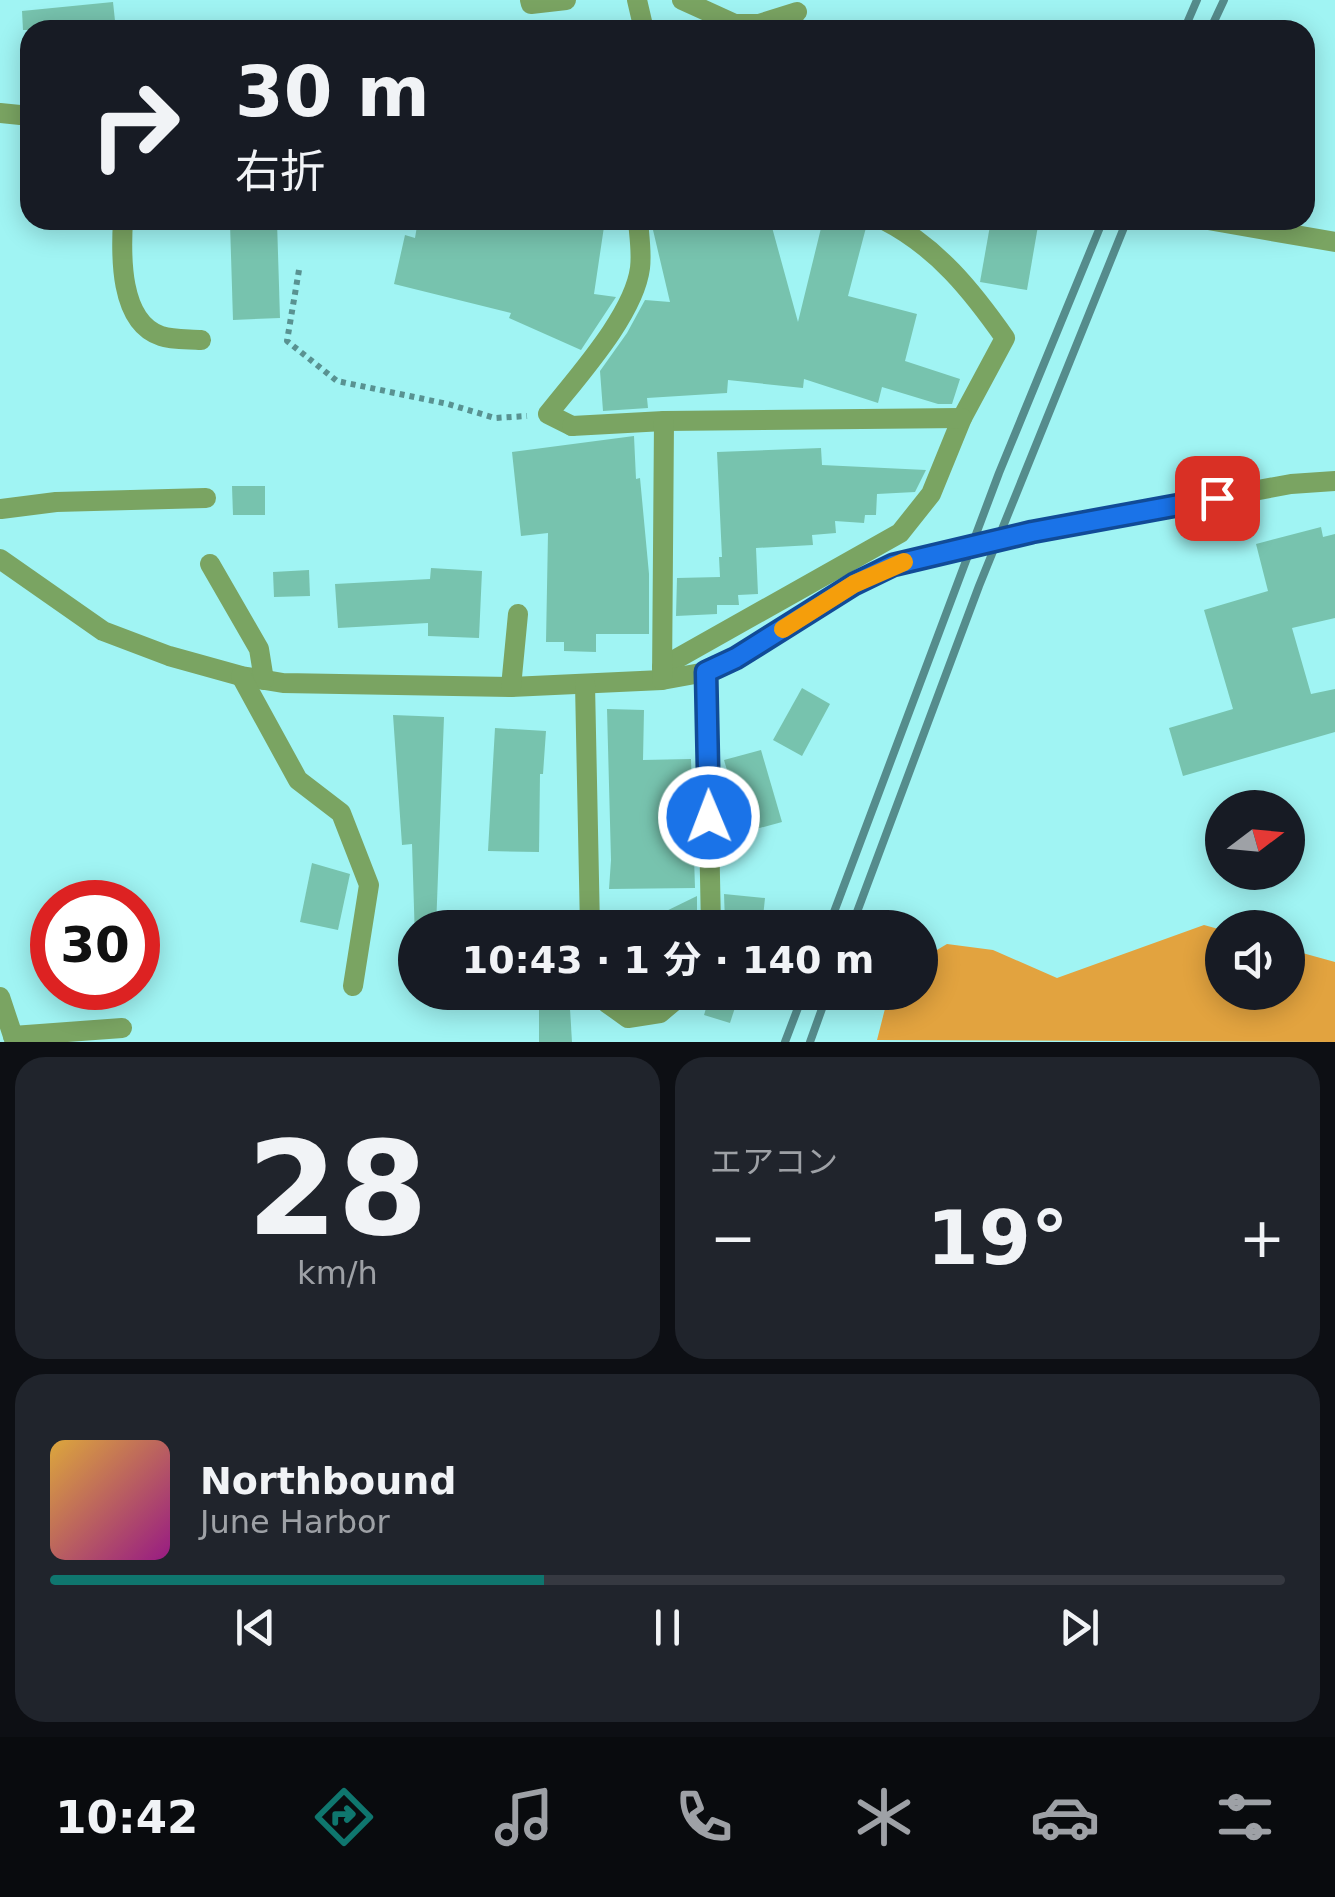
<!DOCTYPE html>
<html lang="ja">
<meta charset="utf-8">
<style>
:root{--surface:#171b24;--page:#20242c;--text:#f1f3f6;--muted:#9ea1a6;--line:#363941;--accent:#0f766e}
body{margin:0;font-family:"DejaVu Sans","Noto Sans JP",sans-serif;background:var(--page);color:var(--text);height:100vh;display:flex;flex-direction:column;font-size:38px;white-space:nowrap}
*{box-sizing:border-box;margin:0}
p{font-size:32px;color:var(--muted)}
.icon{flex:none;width:55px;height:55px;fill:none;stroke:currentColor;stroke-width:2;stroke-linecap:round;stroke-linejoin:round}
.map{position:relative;height:1042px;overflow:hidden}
.details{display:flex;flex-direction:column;gap:15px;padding:15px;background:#0d0f14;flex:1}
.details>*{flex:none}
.top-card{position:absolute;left:20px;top:20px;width:1295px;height:210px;border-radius:30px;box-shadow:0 5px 25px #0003;background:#171b24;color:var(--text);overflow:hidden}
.needle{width:65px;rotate:74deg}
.controls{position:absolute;left:1205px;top:790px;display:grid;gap:20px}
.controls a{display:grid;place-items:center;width:100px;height:100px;border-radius:50%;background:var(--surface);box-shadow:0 5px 25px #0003;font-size:50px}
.speed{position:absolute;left:30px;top:880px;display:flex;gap:20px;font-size:50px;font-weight:700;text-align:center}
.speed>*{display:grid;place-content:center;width:130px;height:130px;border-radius:50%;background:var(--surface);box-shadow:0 5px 25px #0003;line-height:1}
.speed .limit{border:15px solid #d22;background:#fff;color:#111}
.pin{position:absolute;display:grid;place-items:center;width:85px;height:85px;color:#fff;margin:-42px;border-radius:20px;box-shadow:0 5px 15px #0006}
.me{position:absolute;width:110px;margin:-55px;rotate:359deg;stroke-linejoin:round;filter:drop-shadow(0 0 8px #0008)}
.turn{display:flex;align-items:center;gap:35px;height:210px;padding:0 50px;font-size:45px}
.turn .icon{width:130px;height:130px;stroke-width:2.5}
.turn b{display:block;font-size:70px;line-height:85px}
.big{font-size:75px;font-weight:700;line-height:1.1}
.details .widget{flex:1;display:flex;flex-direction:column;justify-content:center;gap:15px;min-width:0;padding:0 35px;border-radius:30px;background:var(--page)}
.details .dial{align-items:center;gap:0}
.dial b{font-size:130px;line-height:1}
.song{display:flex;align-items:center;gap:30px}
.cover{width:120px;height:120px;border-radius:15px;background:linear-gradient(135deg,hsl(40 70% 55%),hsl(310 70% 35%))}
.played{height:10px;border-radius:5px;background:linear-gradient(90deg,var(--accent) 40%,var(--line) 40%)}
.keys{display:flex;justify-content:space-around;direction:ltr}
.heat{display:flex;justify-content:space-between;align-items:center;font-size:55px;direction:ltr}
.details .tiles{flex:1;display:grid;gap:15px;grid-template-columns:1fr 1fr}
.widget:last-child{grid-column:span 2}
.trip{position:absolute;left:398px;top:910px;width:540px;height:100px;border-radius:50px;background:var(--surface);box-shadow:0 5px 25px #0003;font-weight:700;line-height:100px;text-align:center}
.tabs{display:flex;height:160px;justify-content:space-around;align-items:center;background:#090b0e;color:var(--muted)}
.tabs .icon{width:70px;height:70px}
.tabs .selected{color:var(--accent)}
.tabs b{font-size:45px;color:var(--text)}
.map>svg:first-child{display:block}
.forest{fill:#e2a33f}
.building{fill:#77c3ae}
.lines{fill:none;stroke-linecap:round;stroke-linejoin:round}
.path{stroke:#599291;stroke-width:6;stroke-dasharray:5 5;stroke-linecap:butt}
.lane{stroke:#7aa462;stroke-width:20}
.street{stroke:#7aa462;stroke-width:20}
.rail{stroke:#558c8c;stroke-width:8}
.route-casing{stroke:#114b97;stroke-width:25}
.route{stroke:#1a73e8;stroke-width:18}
.slow{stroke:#f59e0b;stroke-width:18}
</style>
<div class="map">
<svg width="1335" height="1042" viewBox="0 0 1335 1042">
<rect width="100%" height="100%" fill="#a0f4f3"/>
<polygon class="forest" points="1204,925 1222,930 1222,992 1288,992 1288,949 1335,962 1335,1042 877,1040 889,993 920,992 920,960 947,944 993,950 1057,978"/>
<g class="building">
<polygon points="113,2 116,30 23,30 22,11"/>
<polygon points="418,220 605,220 594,294 616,297 581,350 509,318 511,313 394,284 405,235 415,238"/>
<polygon points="690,220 770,220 798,322 823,220 868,220 848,296 917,314 905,361 960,379 952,404 938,404 882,387 878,403 804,379 803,388 728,380 727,393 647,398 648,408 603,411 600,371 627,333 645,300 670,302 653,230"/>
<polygon points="991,220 1039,220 1027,290 980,282"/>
<polygon points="277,221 280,318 233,320 230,223"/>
<polygon points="634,436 636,479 640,478 649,574 649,634 596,634 596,652 564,651 564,642 546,642 548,533 521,536 512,452"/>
<polygon points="821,448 822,465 926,470 915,492 877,494 876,515 865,515 864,523 835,521 836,533 812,535 813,545 756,548 758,594 738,595 739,605 717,605 717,614 676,616 677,578 720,577 719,557 722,557 717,452"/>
<polygon points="232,486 265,486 265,515 233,515"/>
<polygon points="1321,527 1323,537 1335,534 1335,618 1292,628 1311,694 1335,689 1335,732 1183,776 1169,728 1233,709 1204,610 1268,591 1256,544"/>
<polygon points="431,568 482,571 479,638 428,636 428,623 338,628 335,584 430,579"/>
<polygon points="309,570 310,596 274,597 273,572"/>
<polygon points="802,688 830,704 802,756 773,740"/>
<polygon points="607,709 644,710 643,760 691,759 695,888 609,889 611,860"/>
<polygon points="393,715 444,717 436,928 415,928 415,940 412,844 402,845"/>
<polygon points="495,728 546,731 543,774 540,774 539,852 488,851"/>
<polygon points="761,750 782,822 745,832 724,760"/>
<polygon points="312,863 350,874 338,930 300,922"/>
<polygon points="724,894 765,898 762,927 725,923"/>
<polygon points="697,896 697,920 656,916"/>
<polygon points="539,992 569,992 572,1042 539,1042"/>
<polygon points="711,992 740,992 730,1023 704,1015"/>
</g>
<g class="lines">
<polyline class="path" points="299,270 287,341 337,381 448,404 495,418 527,416"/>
<g class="lane">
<polyline points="530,0 531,4 566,0"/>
<polyline points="637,0 644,30"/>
<polyline points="682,0 735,24 759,24 797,12"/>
<path d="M572,426L548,414C577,377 634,315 640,268C642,252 639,235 638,220"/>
<polyline points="1,509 56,502 206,498"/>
<path d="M662,667L900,533L931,494L962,418L1005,338C972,291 937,247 884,220"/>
</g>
<g class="street">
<polyline points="0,113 30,116"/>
<path d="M123,220C121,254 119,322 161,336C172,340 189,339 201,340"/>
<polyline points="1208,220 1335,242"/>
<polyline points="572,426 664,421 962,418"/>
<polyline points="0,559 103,631 169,656 241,676 283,683 511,687 662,680 706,672 736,659 854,584 893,565 1032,532 1291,484 1335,481"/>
<polyline points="210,564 259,649 264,680"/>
<polyline points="706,672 711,928"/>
<polyline points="241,676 298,780 341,813 369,885 353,986"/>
<polyline points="662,680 664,421"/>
<polyline points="585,684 590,928"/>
<polyline points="511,687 518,614"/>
<polyline points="603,992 607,1003 628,1018 660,1013 685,992"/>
<polyline points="0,997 15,1042"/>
<polyline points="13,1036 122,1028"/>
</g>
<g class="rail">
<polyline points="1184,30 1197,0"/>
<polyline points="1210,30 1224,0"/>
<polyline points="828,928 999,473 1103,220"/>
<polyline points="851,928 979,586 1127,220"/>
<polyline points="785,1042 804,992"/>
<polyline points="810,1042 828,992"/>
</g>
</g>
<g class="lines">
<g class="route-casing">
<polyline id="route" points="709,817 706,672 736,658 854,584 893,565 1032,532 1217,498"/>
</g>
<use href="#route" class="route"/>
<polyline class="slow" points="783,629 854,584 904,562"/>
</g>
</svg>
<div class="controls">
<a><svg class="needle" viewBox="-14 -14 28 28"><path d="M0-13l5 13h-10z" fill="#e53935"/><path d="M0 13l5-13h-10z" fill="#9ea1a6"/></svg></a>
<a><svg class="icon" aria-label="sound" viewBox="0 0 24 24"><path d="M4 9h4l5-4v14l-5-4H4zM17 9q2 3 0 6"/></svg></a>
</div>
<div class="speed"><div class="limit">30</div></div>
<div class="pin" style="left:1217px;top:498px;background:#d93025"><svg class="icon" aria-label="arrive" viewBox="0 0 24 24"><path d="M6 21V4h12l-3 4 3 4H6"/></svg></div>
<svg class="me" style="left:709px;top:817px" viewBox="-20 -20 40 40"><circle r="17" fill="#1a73e8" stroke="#fff" stroke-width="3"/><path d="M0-11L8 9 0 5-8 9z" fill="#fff"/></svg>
<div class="trip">10:43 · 1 分 · 140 m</div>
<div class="top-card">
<div class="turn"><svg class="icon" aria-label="right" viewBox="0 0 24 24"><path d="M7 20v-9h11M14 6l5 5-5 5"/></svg><div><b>30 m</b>右折</div></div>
</div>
</div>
<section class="details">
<div class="tiles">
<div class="widget dial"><b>28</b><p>km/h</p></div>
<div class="widget"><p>エアコン</p>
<div class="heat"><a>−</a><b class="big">19°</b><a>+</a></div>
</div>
<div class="widget">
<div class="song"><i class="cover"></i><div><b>Northbound</b><p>June Harbor</p></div></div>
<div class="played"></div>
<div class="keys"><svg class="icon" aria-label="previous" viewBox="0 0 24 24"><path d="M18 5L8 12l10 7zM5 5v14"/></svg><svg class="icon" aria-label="pause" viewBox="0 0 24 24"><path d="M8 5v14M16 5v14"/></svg><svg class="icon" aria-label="next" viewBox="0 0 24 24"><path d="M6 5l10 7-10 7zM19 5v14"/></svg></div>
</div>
</div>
</section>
<nav class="tabs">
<b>10:42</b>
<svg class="icon selected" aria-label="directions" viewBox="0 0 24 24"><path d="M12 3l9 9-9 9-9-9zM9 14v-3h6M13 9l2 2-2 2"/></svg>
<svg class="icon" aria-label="music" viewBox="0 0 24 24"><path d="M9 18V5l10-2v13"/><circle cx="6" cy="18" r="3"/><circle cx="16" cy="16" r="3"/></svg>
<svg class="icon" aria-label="phone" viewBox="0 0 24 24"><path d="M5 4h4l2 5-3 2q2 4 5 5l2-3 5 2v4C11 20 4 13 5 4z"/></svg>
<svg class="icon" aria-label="climate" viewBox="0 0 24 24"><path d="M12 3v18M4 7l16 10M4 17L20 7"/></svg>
<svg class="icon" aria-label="car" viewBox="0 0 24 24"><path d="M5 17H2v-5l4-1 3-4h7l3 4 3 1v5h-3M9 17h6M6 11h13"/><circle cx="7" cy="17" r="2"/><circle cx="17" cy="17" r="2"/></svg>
<svg class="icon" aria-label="filters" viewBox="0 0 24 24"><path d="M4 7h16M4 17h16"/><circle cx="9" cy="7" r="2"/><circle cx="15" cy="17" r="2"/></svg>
</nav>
